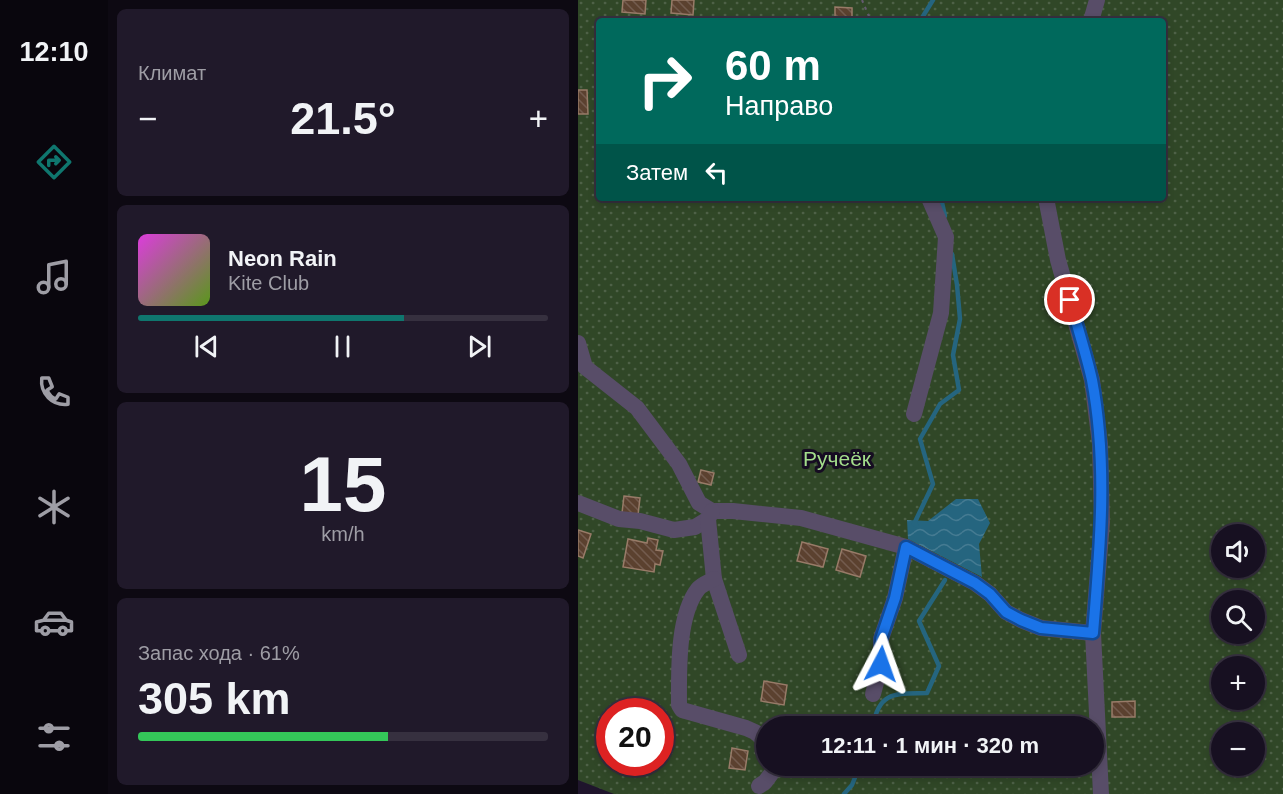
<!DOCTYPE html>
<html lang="ru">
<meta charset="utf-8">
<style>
:root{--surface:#171021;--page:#20192a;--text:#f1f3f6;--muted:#9e9da5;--line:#36303f;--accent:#0f766e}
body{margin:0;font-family:Arial,sans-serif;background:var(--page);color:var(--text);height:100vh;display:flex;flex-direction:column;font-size:22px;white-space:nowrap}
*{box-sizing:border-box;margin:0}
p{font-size:20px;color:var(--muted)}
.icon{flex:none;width:33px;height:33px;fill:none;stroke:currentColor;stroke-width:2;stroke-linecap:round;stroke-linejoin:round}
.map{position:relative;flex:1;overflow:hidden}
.sheet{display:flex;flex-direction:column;gap:9px;padding:9px;background:#0d0912;width:470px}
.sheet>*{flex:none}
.top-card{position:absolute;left:18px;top:18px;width:570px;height:183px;border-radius:6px;box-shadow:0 3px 9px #0003,0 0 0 2px var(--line);background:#00695c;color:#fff;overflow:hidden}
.tools{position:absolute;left:633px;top:524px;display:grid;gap:12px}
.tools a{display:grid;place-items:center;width:54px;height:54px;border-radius:50%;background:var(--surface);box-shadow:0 3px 9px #0003,0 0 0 2px var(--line);font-size:30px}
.speed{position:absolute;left:18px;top:698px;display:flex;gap:12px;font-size:30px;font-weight:700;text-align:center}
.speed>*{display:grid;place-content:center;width:78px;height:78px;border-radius:50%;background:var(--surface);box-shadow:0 3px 9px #0003,0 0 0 2px var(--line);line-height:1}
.speed .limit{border:9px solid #d22;background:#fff;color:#111}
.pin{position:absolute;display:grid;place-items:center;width:51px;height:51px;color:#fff;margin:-26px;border:3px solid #fff;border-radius:50%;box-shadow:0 2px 6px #0007}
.me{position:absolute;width:66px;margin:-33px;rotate:4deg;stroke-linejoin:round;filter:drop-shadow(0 0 4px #0008)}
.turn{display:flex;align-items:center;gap:21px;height:126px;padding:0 30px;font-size:27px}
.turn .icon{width:78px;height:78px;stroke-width:2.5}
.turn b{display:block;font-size:42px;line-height:51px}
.then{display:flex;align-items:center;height:57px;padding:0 30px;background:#0003;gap:12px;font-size:22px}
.big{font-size:45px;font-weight:600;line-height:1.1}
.sheet .card{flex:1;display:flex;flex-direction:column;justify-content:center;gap:9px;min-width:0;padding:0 21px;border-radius:9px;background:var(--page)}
.sheet .dial{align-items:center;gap:0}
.dial b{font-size:78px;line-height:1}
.song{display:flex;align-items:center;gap:18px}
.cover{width:72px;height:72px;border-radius:9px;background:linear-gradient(135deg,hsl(300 70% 55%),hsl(90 70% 35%))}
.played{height:6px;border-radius:3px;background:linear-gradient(90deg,var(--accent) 65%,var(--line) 65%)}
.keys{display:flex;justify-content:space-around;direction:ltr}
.heat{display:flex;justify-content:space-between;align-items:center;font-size:33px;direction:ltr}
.charge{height:9px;border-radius:4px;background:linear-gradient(90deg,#34c759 61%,var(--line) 0)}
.trip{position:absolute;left:178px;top:716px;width:348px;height:60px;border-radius:30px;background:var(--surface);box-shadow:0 3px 9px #0003,0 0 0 2px var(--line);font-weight:600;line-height:60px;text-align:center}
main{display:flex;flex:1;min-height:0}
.tabs{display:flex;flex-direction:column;width:108px;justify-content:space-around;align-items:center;background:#09060d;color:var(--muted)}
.tabs .icon{width:42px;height:42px}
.tabs .selected{color:var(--accent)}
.tabs b{font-size:27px;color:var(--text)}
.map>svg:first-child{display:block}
.grass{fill:url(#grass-dots);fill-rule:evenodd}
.water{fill:url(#water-waves)}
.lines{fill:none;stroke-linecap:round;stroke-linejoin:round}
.stream{stroke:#25657f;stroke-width:4.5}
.building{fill:url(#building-back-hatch);stroke:#987b68;stroke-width:1.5}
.path{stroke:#645b70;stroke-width:2;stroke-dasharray:3 4.5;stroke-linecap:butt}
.minor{stroke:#584d68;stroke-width:16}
.route-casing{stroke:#114b97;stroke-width:15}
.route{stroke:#1a73e8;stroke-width:10}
.labels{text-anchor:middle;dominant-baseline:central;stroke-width:6;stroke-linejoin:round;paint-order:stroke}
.park-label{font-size:21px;fill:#a3dd8b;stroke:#160c22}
</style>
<main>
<nav class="tabs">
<b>12:10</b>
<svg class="icon selected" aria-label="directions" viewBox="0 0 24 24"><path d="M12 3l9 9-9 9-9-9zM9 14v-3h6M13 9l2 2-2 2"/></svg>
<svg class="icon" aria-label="music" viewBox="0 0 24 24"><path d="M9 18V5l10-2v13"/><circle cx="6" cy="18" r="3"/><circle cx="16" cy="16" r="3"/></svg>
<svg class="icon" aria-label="phone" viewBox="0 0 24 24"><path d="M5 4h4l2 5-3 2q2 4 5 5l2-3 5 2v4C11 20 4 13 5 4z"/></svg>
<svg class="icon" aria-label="climate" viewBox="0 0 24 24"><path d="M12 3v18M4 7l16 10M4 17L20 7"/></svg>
<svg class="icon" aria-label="car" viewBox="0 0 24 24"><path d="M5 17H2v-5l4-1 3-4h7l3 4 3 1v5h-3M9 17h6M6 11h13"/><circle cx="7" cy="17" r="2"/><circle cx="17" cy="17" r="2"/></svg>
<svg class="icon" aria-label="filters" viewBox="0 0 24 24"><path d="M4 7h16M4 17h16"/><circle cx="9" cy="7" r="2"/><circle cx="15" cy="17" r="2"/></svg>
</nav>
<section class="sheet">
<div class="card"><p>Климат</p>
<div class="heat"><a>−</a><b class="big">21.5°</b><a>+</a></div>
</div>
<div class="card">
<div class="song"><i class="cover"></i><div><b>Neon Rain</b><p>Kite Club</p></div></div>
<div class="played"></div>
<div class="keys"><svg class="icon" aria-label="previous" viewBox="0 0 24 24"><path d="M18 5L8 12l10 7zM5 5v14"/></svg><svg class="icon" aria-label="pause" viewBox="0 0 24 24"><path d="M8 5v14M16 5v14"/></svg><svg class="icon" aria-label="next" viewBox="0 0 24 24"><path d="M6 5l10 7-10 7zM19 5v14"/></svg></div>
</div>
<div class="card dial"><b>15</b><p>km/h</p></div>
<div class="card"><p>Запас хода · 61%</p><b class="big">305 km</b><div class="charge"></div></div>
</section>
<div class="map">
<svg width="706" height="794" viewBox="0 0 706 794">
<defs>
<pattern id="grass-dots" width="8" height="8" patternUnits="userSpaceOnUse" patternTransform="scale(1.5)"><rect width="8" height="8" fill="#304727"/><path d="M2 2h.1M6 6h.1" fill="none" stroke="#4e6147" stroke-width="1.8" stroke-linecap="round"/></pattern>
<pattern id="water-waves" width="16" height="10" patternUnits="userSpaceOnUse" patternTransform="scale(1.5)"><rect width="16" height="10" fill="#25657f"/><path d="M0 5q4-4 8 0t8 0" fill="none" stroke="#457b92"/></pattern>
<pattern id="building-back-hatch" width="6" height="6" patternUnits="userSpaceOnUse" patternTransform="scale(1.5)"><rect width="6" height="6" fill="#5b412f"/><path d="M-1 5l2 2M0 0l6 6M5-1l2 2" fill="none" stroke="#735c4e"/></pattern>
</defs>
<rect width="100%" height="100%" fill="#1f152c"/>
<g class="grass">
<path d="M0,0H513L508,21H21V198H463L509,377L519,447L515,726H189V765H516L518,794H36L0,780ZM32,711H82V762H32Z"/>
<path d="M522,0H705V794H529L520,616L525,447L473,198H585V21H517ZM644,534H676V567H644ZM644,600H676V633H644ZM644,666H676V699H644ZM644,732H676V765H644Z"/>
</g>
<polygon class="water" points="378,499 400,499 412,523 401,544 404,577 330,539 329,520 350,521"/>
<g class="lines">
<g class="stream">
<polyline points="342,21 355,0"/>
<polyline points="363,198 367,216"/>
<polyline points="338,525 336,524 355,484 342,439 362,404 381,390 375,355 382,319 379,285 374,254"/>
<path d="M295,726C301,690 319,694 349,693L361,666L341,621L367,580"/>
<polyline points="266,794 274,785 282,765"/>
</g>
</g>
<g class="building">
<polygon points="45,0 68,0 67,14 44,12"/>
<polygon points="94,0 116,0 115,15 93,13"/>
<polygon points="257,7 274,8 274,20 257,20"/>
<polygon points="0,90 9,90 10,114 0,114"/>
<polygon points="123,470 136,473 133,485 120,482"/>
<polygon points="46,496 62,498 60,515 44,513"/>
<polygon points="0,530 13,534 5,558 0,556"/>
<polygon points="70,538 80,540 78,550 85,551 82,565 77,564 76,572 45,567 50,539 69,543"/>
<polygon points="224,542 250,549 245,567 219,561"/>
<polygon points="264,549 288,556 282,577 258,570"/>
<polygon points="186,681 209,685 206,705 183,701"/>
<polygon points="557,701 557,717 534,717 534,702"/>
<polygon points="154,748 170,751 167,770 151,768"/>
</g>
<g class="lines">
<polyline class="path" points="284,0 293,21"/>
<g class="minor">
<polyline points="513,21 519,0"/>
<polyline points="468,198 480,260 514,380 522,444 524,522 515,633 523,794"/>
<polyline points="0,343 7,367 59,408 101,464 121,503 134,511 155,511 223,518 328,547 397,583 412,594 428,612 443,620 463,628 515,633"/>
<polyline points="336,414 363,313 368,237 351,198"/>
<polyline points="0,503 41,519 62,521 96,530 117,527 130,519"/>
<polyline points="134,511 130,519 136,579 161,655"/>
<path d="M136,579C131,582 124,584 120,589C99,616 101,672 101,705L104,710L168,728L177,732L189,742"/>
<polyline points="295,694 303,664 303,639 317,598 328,547"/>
<polyline points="181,786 187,782 196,770 196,765"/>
</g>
</g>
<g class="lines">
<g class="route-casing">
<path id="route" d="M303,664V639L317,598L328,547L397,583L412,594L428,612L443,620L463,628L515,633C522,549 530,464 514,380C508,353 499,326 492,300"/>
</g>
<use href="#route" class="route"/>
</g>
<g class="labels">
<g class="park-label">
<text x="259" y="458">Ручеёк</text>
</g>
</g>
</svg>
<div class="tools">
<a><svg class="icon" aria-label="sound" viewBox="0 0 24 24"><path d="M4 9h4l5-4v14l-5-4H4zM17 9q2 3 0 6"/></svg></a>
<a><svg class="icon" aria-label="search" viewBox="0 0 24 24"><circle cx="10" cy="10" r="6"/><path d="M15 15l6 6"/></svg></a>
<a>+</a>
<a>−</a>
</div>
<div class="speed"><div class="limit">20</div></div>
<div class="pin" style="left:492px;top:300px;background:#d93025"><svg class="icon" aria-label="arrive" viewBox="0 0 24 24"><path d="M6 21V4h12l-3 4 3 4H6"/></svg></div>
<svg class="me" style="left:303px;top:664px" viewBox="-20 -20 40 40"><path d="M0-17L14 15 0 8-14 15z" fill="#1a73e8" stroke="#fff" stroke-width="4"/></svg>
<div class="trip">12:11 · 1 мин · 320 m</div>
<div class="top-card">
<div class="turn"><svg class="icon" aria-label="right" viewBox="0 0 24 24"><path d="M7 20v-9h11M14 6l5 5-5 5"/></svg><div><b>60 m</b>Направо</div></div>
<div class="then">Затем<svg class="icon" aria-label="left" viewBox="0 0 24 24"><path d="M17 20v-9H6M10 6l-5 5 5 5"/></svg></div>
</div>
</div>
</main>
